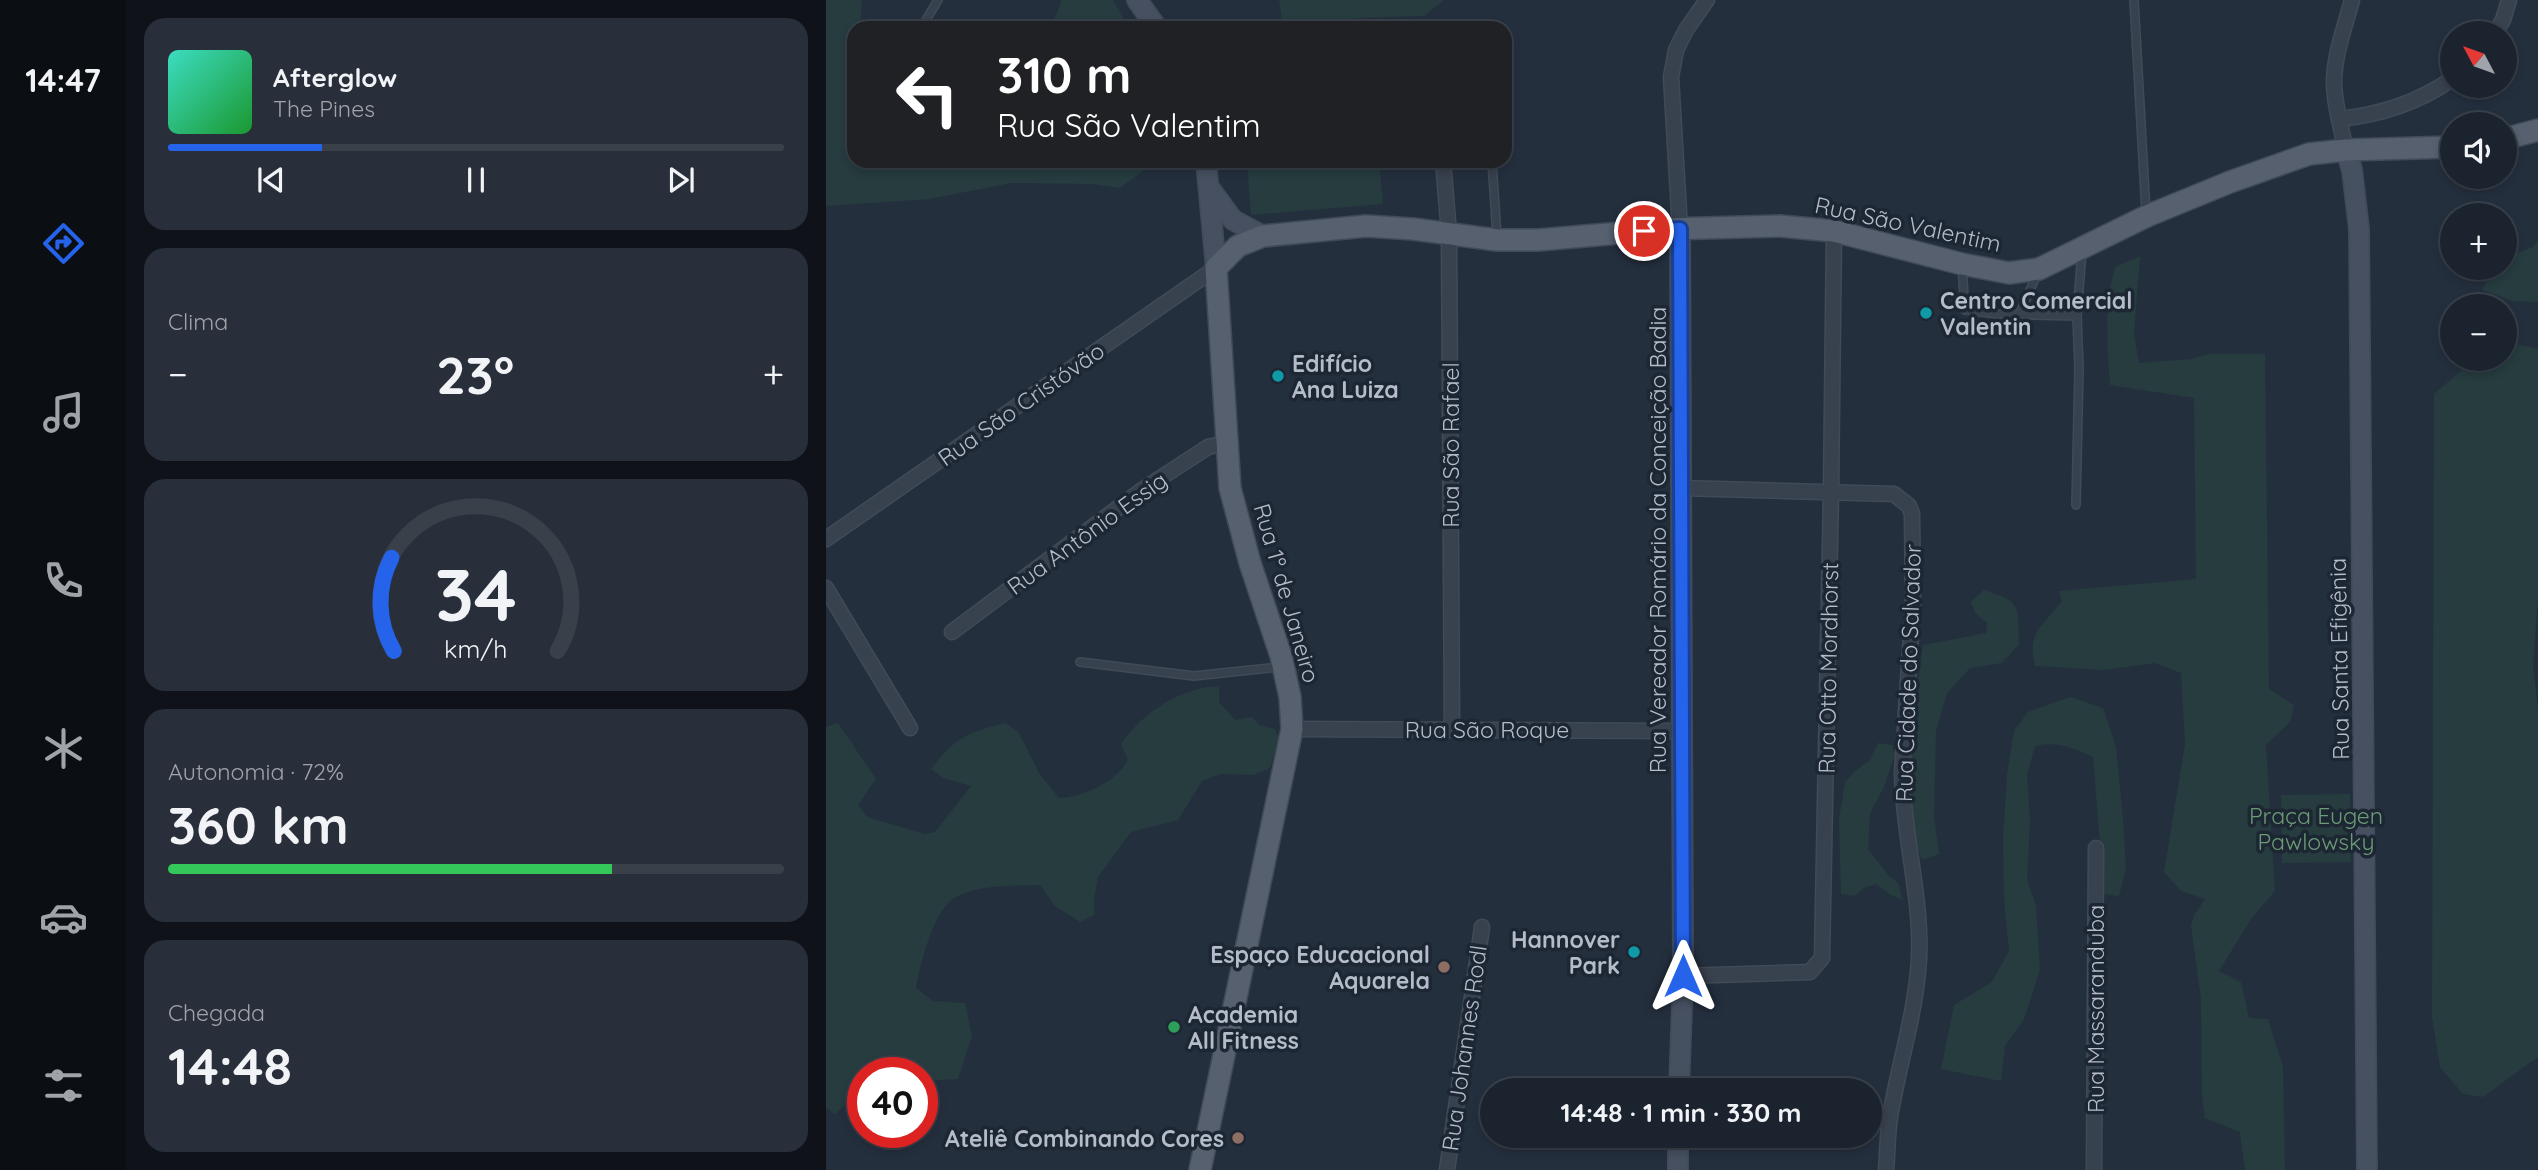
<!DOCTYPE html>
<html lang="pt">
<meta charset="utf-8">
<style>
:root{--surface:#1b232e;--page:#282f3a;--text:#f1f3f6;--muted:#a0a4aa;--line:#39404a;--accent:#2563eb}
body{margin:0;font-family:Quicksand,sans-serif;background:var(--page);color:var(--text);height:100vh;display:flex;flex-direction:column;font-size:26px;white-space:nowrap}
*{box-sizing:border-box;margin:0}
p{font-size:23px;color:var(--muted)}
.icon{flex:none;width:38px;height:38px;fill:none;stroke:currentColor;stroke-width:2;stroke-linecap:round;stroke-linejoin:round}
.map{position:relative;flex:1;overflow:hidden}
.drawer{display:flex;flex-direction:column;gap:18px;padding:18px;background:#0f1319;width:700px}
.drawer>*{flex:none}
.guide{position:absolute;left:21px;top:21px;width:665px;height:147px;border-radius:21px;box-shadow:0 4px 10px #0003,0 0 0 2px var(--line);background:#202124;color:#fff;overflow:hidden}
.needle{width:46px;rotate:311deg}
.tools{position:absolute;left:1614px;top:21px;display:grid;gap:14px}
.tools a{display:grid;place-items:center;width:77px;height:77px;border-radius:50%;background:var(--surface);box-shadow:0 4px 10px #0003,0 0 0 2px var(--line);font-size:35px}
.speed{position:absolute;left:21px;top:1057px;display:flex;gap:14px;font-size:35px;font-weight:700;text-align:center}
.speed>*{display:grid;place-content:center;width:91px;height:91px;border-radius:50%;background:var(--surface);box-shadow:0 4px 10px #0003,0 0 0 2px var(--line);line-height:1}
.speed .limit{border:10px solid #d22;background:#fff;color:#111}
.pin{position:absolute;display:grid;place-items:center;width:60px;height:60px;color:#fff;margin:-30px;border:4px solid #fff;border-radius:50%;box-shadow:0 2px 7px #0007}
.me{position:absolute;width:77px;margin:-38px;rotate:0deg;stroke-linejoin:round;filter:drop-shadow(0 0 5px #0008)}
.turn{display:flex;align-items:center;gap:24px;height:147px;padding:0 35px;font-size:32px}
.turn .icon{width:91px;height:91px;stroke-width:2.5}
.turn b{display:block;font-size:49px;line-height:60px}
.big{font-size:52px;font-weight:700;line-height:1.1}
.drawer .tile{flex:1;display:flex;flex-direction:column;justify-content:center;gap:10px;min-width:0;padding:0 24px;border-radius:21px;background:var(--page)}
.drawer .dial{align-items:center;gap:0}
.dial svg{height:182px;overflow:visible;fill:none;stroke:var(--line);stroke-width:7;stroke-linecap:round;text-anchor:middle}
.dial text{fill:var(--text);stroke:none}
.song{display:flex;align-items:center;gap:21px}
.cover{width:84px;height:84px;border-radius:10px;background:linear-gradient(135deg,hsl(170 70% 55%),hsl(130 70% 35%))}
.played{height:7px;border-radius:4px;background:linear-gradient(90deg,var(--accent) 25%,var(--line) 25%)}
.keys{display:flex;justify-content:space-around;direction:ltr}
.heat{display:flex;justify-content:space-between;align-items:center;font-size:38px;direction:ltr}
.charge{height:10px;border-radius:5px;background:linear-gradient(90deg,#34c759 72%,var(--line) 0)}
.trip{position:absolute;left:654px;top:1078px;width:402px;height:70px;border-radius:35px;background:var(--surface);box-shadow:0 4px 10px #0003,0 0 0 2px var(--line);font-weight:700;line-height:70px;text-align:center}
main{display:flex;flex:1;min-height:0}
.tabs{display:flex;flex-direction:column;width:126px;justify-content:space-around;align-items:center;background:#0b0e12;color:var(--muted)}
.tabs .icon{width:49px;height:49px}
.tabs .active{color:var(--accent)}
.tabs b{font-size:32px;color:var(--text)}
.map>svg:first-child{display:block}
.green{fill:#263c3f}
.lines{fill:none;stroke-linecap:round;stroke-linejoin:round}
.lane-casing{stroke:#414a57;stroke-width:10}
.street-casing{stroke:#414a57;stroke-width:17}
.secondary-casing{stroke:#414a57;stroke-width:22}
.primary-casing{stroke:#414a57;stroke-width:24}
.lane{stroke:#38414e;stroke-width:7}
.street{stroke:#38414e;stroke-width:14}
.secondary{stroke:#465061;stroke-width:19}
.primary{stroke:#56606e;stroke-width:21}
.route-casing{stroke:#184099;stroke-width:18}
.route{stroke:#2563eb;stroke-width:12}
.culture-dot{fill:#0f9aa8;stroke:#1d2633;stroke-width:2.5}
.education-dot{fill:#8d6e63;stroke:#1d2633;stroke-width:2.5}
.leisure-dot{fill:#2e9e5b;stroke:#1d2633;stroke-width:2.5}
.labels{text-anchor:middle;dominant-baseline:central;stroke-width:7;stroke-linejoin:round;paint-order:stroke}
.street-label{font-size:23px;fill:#b4bcc9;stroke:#1d2633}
.poi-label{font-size:23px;font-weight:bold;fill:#b4bcc9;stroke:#1d2633;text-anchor:start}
.park-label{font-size:23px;fill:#6b9a76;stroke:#1d2633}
</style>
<main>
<nav class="tabs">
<b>14:47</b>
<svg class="icon active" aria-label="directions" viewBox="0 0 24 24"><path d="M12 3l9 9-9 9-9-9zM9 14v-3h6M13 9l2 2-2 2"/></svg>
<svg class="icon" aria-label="music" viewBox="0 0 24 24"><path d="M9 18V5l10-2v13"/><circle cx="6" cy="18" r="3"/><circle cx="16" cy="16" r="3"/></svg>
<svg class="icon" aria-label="phone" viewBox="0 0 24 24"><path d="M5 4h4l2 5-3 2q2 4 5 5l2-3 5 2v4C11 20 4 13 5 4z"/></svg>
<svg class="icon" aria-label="climate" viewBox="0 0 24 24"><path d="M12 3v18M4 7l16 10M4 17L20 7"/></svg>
<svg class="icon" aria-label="car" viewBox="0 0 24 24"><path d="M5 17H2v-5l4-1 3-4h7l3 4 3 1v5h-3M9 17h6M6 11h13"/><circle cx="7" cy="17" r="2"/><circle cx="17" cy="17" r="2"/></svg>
<svg class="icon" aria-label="filters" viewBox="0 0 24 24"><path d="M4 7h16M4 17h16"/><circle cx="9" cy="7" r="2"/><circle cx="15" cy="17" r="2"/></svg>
</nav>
<section class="drawer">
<div class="tile">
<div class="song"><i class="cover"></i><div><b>Afterglow</b><p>The Pines</p></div></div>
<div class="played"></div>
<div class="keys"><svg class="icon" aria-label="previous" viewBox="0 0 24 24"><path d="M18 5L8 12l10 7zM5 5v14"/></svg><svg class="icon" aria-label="pause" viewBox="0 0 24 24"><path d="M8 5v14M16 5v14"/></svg><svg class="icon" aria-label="next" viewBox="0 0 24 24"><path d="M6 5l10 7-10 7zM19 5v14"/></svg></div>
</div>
<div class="tile"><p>Clima</p>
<div class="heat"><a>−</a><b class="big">23°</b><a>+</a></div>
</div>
<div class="tile dial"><svg viewBox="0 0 100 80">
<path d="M14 69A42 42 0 1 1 86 69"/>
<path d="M14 69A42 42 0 0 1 13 28" stroke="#2563eb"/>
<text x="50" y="56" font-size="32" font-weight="700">34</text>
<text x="50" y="72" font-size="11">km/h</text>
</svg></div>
<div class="tile"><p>Autonomia · 72%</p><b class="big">360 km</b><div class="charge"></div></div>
<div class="tile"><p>Chegada</p><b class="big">14:48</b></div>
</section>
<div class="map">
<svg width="1712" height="1170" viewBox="0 0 1712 1170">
<rect width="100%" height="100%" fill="#242f3e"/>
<g class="green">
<polygon points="0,0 36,0 34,28 28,28 28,63 18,97 28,113 28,161 321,161 321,168 294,188 266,184 185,183 104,199 0,206"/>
<polygon points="236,0 287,0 303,28 225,28"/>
<polygon points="453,0 618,0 598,16 532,18 457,25"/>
<polygon points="421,161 553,161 557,204 425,215"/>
<polygon points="1712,240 1712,302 1687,301 1656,290 1668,268 1678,268 1678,258 1707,247"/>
<path d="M1314,256L1308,334L1313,363L1365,359L1383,354H1439L1443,689L1468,705L1464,722L1440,745L1449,891L1425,919L1393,971L1415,982L1423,1018L1442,1019L1457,1067L1459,1170H1419L1414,1132L1379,1118L1376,1096L1375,999L1365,926L1368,915L1379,899L1355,891L1338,872L1359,744L1355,673L1329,663L1278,670L1209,666C1201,632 1216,627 1236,601L1233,591L1370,579L1368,398L1284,385C1281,346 1278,305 1289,267Z"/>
<polygon points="1691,344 1712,349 1712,597 1707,666 1712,709 1712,1057 1657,1097 1637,1094 1614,1067 1606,1017 1608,394 1649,359 1678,359 1678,346"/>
<path d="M1158,590C1196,602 1192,606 1193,644L1176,663L1144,668L1121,693L1110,731L1108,816L1113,854L1096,860C1073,802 1089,706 1097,645L1160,633L1161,623L1149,613L1145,602Z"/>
<path d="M393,686V702L409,720L426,717L433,725L449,729L453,739L444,768L428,775L395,774L376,781L352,820L305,832L272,877L268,900V915L254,922L229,906L214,885C186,886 154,884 128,898C107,911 94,965 90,988L107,1001L139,1003L146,1036L132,1079L96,1081V1073H37V1084L32,1085L21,1103L9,1114L0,1108V727L12,723L50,779L32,805L41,817L99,834L109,832L145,786L117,778L105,769C129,737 143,732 180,723L193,733L213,773L233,798C257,797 290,782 302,760L295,744C317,712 354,688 393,686Z"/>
<path d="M1244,697L1277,708L1290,747L1297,819L1300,868L1293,896L1278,894L1267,757C1248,748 1230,741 1209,746L1201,775L1204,820L1201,880L1210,905L1214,970L1198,1019L1179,1046L1175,1081L1115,1069L1128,1005L1166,982L1183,951L1178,899L1177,840L1181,774L1188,731L1202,712Z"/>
<polygon points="1052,743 1066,745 1069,755 1057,789 1044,813 1042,849 1062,875 1072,883 1077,900 1065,895 1050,884 1038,888 1028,896 1015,894 1013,819 1019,782 1028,772 1044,760"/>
<polygon points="1524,794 1525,862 1456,863 1455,795"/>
</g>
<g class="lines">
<g class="lane-casing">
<g id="lane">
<polyline points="1308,0 1320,212"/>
<polyline points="97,25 112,0"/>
<polyline points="666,161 671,236"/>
<polyline points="1136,266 1139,310 1171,314 1251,316"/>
<polyline points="1194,313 1212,272"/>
<polyline points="1250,505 1253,368 1251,316 1256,251"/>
<polyline points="254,662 368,676 454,667"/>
</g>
</g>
<g class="street-casing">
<g id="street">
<polyline points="1669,33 1677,20 1683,0"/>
<path d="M1513,119C1553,115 1593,102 1626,79"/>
<path d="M1520,150C1515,127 1508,104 1508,80C1509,53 1519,26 1526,0"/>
<polyline points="617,161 623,234 626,729"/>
<polyline points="854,229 845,77 850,50 860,30 881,0"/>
<path d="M855,488L1068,494L1083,506L1086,514L1087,604L1076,773C1077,835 1096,897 1093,959C1090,1010 1075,1057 1066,1106C1061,1127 1062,1149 1060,1170"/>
<polyline points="0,539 390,268"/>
<polyline points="0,588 84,728"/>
<polyline points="126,632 316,490 382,447 400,443"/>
<polyline points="466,729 857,731"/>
<polyline points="857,976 984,972 996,958 1005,492 1008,231"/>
<polyline points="621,1170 656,927"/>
<polyline points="1268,1170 1270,848"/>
</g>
</g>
<g class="secondary-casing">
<g id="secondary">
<polyline points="311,0 331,28"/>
<polyline points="1520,150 1526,170 1533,229 1541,1170"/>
<polyline points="380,161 390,268"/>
<polyline points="385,190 407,220 437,236"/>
<polyline points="853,1090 857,976 854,229"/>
<polyline points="852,1170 852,1136"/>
</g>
</g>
<g class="primary-casing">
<g id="primary">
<polyline points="1678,139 1712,130"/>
<polyline points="374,1170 466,729 464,697 455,656 424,563 404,488 390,268 412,246 437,236 540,226 587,229 671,240 712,240 841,229 954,226 1008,231 1136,264 1183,273 1213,269 1321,216 1404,182 1483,154 1520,150 1626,147"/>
</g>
</g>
<use href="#lane" class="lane"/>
<use href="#street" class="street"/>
<use href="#secondary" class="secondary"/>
<use href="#primary" class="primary"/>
</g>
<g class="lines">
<g class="route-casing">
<polyline id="route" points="818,231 854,229 857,976"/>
</g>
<use href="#route" class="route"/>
</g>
<g class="culture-dot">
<circle cx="1100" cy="313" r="7"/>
<circle cx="452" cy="376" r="7"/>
<circle cx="808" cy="952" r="7"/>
</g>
<g class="education-dot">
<circle cx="618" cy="967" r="7"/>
<circle cx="412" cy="1138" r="7"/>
</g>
<circle class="leisure-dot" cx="348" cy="1027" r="7"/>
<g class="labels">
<g class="street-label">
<text transform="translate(1082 224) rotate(12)">Rua São Valentim</text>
<text transform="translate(195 404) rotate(-35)">Rua São Cristóvão</text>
<text transform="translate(624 445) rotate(-90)">Rua São Rafael</text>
<text transform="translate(261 533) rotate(-36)">Rua Antônio Essig</text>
<text transform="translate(831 540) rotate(-90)">Rua Vereador Romário da Conceição Badia</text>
<text transform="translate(461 593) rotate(74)">Rua 1º de Janeiro</text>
<text transform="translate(1513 659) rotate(-91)">Rua Santa Efigênia</text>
<text transform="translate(1002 668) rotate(-89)">Rua Otto Mordhorst</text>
<text transform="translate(1082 673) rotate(-88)">Rua Cidade do Salvador</text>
<text x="661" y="729">Rua São Roque</text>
<text transform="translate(1269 1009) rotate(-90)">Rua Massaranduba</text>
<text transform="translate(638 1048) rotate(-82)">Rua Johannes Rodl</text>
</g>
<g class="poi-label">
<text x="1114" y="300">Centro Comercial<tspan x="1114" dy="26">Valentin</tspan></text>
<text x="466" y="363">Edifício<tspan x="466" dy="26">Ana Luiza</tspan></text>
<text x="794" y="939" text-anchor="end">Hannover<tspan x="794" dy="26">Park</tspan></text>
<text x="604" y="954" text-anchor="end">Espaço Educacional<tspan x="604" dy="26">Aquarela</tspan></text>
<text x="362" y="1014">Academia<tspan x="362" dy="26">All Fitness</tspan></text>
<text x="398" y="1138" text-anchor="end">Ateliê Combinando Cores</text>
</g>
<g class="park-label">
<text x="1490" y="815">Praça Eugen<tspan x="1490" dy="26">Pawlowsky</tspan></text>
</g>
</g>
</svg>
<div class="tools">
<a><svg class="needle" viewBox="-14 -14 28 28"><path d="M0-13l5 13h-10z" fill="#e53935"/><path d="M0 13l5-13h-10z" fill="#a0a4aa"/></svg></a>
<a><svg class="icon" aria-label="sound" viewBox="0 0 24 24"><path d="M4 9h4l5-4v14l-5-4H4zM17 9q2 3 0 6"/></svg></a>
<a>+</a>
<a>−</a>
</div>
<div class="speed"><div class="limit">40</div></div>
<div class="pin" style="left:818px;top:231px;background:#d93025"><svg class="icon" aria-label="arrive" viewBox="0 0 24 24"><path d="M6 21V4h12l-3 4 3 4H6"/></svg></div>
<svg class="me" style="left:857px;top:976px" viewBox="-20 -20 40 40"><path d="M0-17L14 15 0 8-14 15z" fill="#2563eb" stroke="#fff" stroke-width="4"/></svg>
<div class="trip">14:48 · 1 min · 330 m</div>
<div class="guide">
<div class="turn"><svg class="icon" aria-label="left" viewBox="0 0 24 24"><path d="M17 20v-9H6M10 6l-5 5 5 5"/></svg><div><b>310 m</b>Rua São Valentim</div></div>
</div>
</div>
</main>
